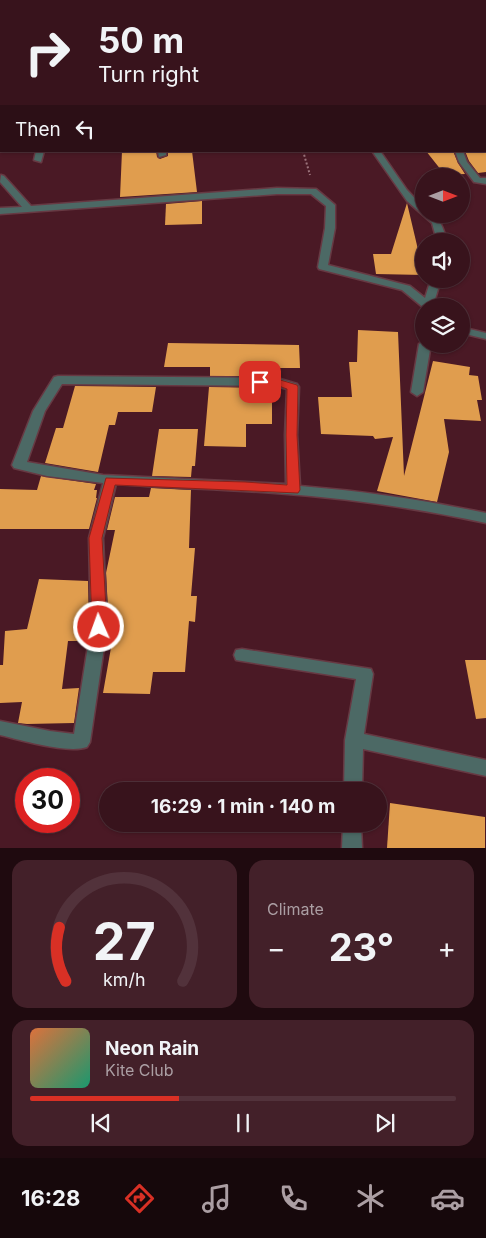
<!DOCTYPE html>
<meta charset="utf-8">
<style>
:root{--surface:#38131c;--page:#432029;--text:#f1f3f6;--muted:#ab9ea3;--line:#52323b;--accent:#d93025}
body{margin:0;font-family:Inter,sans-serif;background:var(--page);color:var(--text);height:100vh;display:flex;flex-direction:column;font-size:19px;white-space:nowrap}
*{box-sizing:border-box;margin:0}
p{font-size:16px;color:var(--muted)}
.icon{flex:none;width:28px;height:28px;fill:none;stroke:currentColor;stroke-width:2;stroke-linecap:round;stroke-linejoin:round}
.map{position:relative;height:848px;overflow:hidden}
.side{display:flex;flex-direction:column;gap:12px;padding:12px;background:#1f0a0f;flex:1}
.side>*{flex:none}
.banner{position:absolute;left:0px;top:0px;width:486px;height:152px;box-shadow:0 1px 4px #0004,0 0 0 1px var(--line);background:#38131c;color:var(--text);overflow:hidden}
.needle{width:32px;rotate:90deg}
.controls{position:absolute;left:415px;top:168px;display:grid;gap:10px}
.controls a{display:grid;place-items:center;width:55px;height:55px;border-radius:50%;background:var(--surface);box-shadow:0 1px 4px #0004,0 0 0 1px var(--line);font-size:25px}
.speed{position:absolute;left:15px;top:768px;display:flex;gap:10px;font-size:25px;font-weight:700;text-align:center}
.speed>*{display:grid;place-content:center;width:65px;height:65px;border-radius:50%;background:var(--surface);box-shadow:0 1px 4px #0004,0 0 0 1px var(--line);line-height:1}
.speed .limit{border:8px solid #d22;background:#fff;color:#111}
.pin{position:absolute;display:grid;place-items:center;width:42px;height:42px;color:#fff;margin:-21px;border-radius:10px;box-shadow:0 2px 8px #0006}
.me{position:absolute;width:55px;margin:-28px;rotate:358deg;stroke-linejoin:round;filter:drop-shadow(0 0 4px #0008)}
.turn{display:flex;align-items:center;gap:18px;height:105px;padding:0 15px;font-size:22px}
.turn .icon{width:65px;height:65px;stroke-width:2.5}
.turn b{display:block;font-size:35px;line-height:42px}
.then{display:flex;align-items:center;height:48px;padding:0 15px;background:#0003;gap:10px;font-size:19px}
.big{font-size:38px;font-weight:700;line-height:1.1}
.side .card{flex:1;display:flex;flex-direction:column;justify-content:center;gap:8px;min-width:0;padding:0 18px;border-radius:15px;background:var(--page)}
.side .dial{align-items:center;gap:0}
.dial svg{height:130px;overflow:visible;fill:none;stroke:var(--line);stroke-width:7;stroke-linecap:round;text-anchor:middle}
.dial text{fill:var(--text);stroke:none}
.song{display:flex;align-items:center;gap:15px}
.cover{width:60px;height:60px;border-radius:8px;background:linear-gradient(135deg,hsl(20 70% 55%),hsl(160 70% 35%))}
.played{height:5px;border-radius:2px;background:linear-gradient(90deg,var(--accent) 35%,var(--line) 35%)}
.keys{display:flex;justify-content:space-around;direction:ltr}
.heat{display:flex;justify-content:space-between;align-items:center;font-size:28px;direction:ltr}
.side .tiles{flex:1;display:grid;gap:12px;grid-template-columns:1fr 1fr}
.card:last-child{grid-column:span 2}
.trip{position:absolute;left:99px;top:782px;width:288px;height:50px;border-radius:25px;background:var(--surface);box-shadow:0 1px 4px #0004,0 0 0 1px var(--line);font-weight:700;line-height:50px;text-align:center}
.dock{display:flex;height:80px;justify-content:space-around;align-items:center;background:#16080b;color:var(--muted)}
.dock .icon{width:35px;height:35px}
.dock .current{color:var(--accent)}
.dock b{font-size:22px;color:var(--text)}
.map>svg:first-child{display:block}
.building{fill:#e09d4e}
.lines{fill:none;stroke-linecap:round;stroke-linejoin:round}
.street-casing{stroke:#673943;stroke-width:3}
.secondary-casing{stroke:#673943;stroke-width:3}
.path{stroke:#9b737b;stroke-width:2;stroke-dasharray:2 2;stroke-linecap:butt}
.street{fill:#4c6965;fill-rule:evenodd}
.secondary{fill:#5c8a86;fill-rule:evenodd}
.route{fill:#d93025;stroke:#8d1f18}
</style>
<div class="map">
<svg width="486" height="848" viewBox="0 0 486 848">
<rect width="100%" height="100%" fill="#4a1925"/>
<g class="building">
<polygon points="122,151 156,151 157,157 160,159 168,156 168,151 192,151 197,192 120,197"/>
<polygon points="426,151 453,151 458,163 465,174 445,175"/>
<polygon points="465,151 486,151 486,172 478,173 469,161"/>
<polygon points="202,201 202,224 165,225 166,204"/>
<polygon points="407,203 424,275 376,274 373,254 391,254"/>
<polygon points="358,330 398,332 404,476 433,361 470,367 469,375 478,376 482,400 477,400 481,421 444,419 449,452 437,502 377,491 393,437 375,439 373,436 321,434 318,397 352,397 349,362 357,362"/>
<polygon points="168,343 299,345 300,368 272,368 272,376 210,376 210,367 164,367"/>
<polygon points="75,386 156,387 152,412 118,412 115,425 109,425 98,472 45,463 56,428 63,428"/>
<polygon points="209,387 272,388 272,424 246,424 246,447 204,446"/>
<polygon points="159,429 198,429 195,466 192,466 191,477 152,476"/>
<polygon points="41,476 96,484 94,490 97,490 96,498 97,498 89,529 0,529 0,489 37,490"/>
<polygon points="151,488 191,490 189,548 195,548 191,596 197,596 195,622 189,621 185,672 153,672 150,694 103,693 112,642 107,642 109,627 106,573 115,530 107,530 115,497 149,497"/>
<polygon points="39,579 88,581 89,627 87,641 68,641 62,689 79,688 74,723 27,724 18,723 22,702 0,703 0,665 3,665 5,631 27,629"/>
<polygon points="465,660 486,660 486,718 476,719"/>
<polygon points="390,803 485,817 485,848 387,848"/>
</g>
<g class="lines">
<g class="street-casing">
<g id="street">
<polygon points="43,0 61,0 62,1 42,1"/>
<rect x="0" y="23" width="1" height="4"/>
<rect x="0" y="48" width="1" height="4"/>
<polygon points="485,48 486,48 485,53"/>
<rect x="485" y="74" width="1" height="4"/>
<rect x="485" y="92" width="1" height="6"/>
<rect x="0" y="117" width="1" height="4"/>
<polygon points="36,151 44,151 41,162 34,160"/>
<polygon points="158,151 166,151 166,155 159,157"/>
<path d="M372,151H380L407,190L424,208V214C440,214 443,228 447,241H437L432,223L407,201Z"/>
<polygon points="455,151 463,151 467,162 480,178 486,178 486,184 474,182 459,162"/>
<polygon points="1,175 4,176 31,206 277,188 316,189 335,205 335,228 328,265 410,286 425,298 431,279 441,279 433,306 424,306 424,308 402,290 319,269 318,267 325,228 326,206 311,194 277,194 0,214 0,208 22,207 0,182"/>
<polygon points="461,327 486,333 486,339 461,333"/>
<polygon points="424,341 424,344 431,344 423,392 417,396 411,392 419,344"/>
<path d="M58,376L277,378L297,384L299,387L297,435L300,486C362,491 424,500 486,513V523C416,508 346,498 275,493C222,489 169,488 116,484L103,538L107,627L90,742L87,747C68,754 21,740 0,735V721L50,731L74,734L91,627L89,538L103,483L47,476L14,468L12,465L33,411L54,377ZM62,384L276,386L287,389L285,435L286,484L103,475L27,462L45,411Z"/>
<polygon points="242,649 371,669 373,674 364,734 486,760 486,776 363,749 362,791 344,791 345,740 356,679 242,661 236,660 234,655 236,650"/>
<polygon points="343,824 361,824 362,848 342,848"/>
</g>
</g>
<g class="secondary-casing">
<g id="secondary">
<polygon points="360,0 369,0 370,1 361,1"/>
<rect x="485" y="45" width="1" height="4"/>
</g>
</g>
<polyline class="path" points="303,151 310,175"/>
<use href="#street" class="street"/>
<use href="#secondary" class="secondary"/>
</g>
<polygon class="route" points="257,379 277,379 297,385 298,387 297,435 300,490 298,493 115,485 102,538 107,627 104,631 99,632 94,631 92,627 89,538 106,478 245,482 287,485 286,435 287,389 276,385 257,384 255,382"/>
</svg>
<div class="controls">
<a><svg class="needle" viewBox="-14 -14 28 28"><path d="M0-13l5 13h-10z" fill="#e53935"/><path d="M0 13l5-13h-10z" fill="#ab9ea3"/></svg></a>
<a><svg class="icon" aria-label="sound" viewBox="0 0 24 24"><path d="M4 9h4l5-4v14l-5-4H4zM17 9q2 3 0 6"/></svg></a>
<a><svg class="icon" aria-label="layers" viewBox="0 0 24 24"><path d="M12 4l9 5-9 5-9-5zM3 14l9 5 9-5"/></svg></a>
</div>
<div class="speed"><div class="limit">30</div></div>
<div class="pin" style="left:260px;top:382px;background:#d93025"><svg class="icon" aria-label="arrive" viewBox="0 0 24 24"><path d="M6 21V4h12l-3 4 3 4H6"/></svg></div>
<svg class="me" style="left:99px;top:627px" viewBox="-20 -20 40 40"><circle r="17" fill="#d93025" stroke="#fff" stroke-width="3"/><path d="M0-11L8 9 0 5-8 9z" fill="#fff"/></svg>
<div class="trip">16:29 · 1 min · 140 m</div>
<div class="banner">
<div class="turn"><svg class="icon" aria-label="right" viewBox="0 0 24 24"><path d="M7 20v-9h11M14 6l5 5-5 5"/></svg><div><b>50 m</b>Turn right</div></div>
<div class="then">Then<svg class="icon" aria-label="left" viewBox="0 0 24 24"><path d="M17 20v-9H6M10 6l-5 5 5 5"/></svg></div>
</div>
</div>
<section class="side">
<div class="tiles">
<div class="card dial"><svg viewBox="0 0 100 80">
<path d="M14 69A42 42 0 1 1 86 69"/>
<path d="M14 69A42 42 0 0 1 10 36" stroke="#d93025"/>
<text x="50" y="56" font-size="32" font-weight="700">27</text>
<text x="50" y="72" font-size="11">km/h</text>
</svg></div>
<div class="card"><p>Climate</p>
<div class="heat"><a>−</a><b class="big">23°</b><a>+</a></div>
</div>
<div class="card">
<div class="song"><i class="cover"></i><div><b>Neon Rain</b><p>Kite Club</p></div></div>
<div class="played"></div>
<div class="keys"><svg class="icon" aria-label="previous" viewBox="0 0 24 24"><path d="M18 5L8 12l10 7zM5 5v14"/></svg><svg class="icon" aria-label="pause" viewBox="0 0 24 24"><path d="M8 5v14M16 5v14"/></svg><svg class="icon" aria-label="next" viewBox="0 0 24 24"><path d="M6 5l10 7-10 7zM19 5v14"/></svg></div>
</div>
</div>
</section>
<nav class="dock">
<b>16:28</b>
<svg class="icon current" aria-label="directions" viewBox="0 0 24 24"><path d="M12 3l9 9-9 9-9-9zM9 14v-3h6M13 9l2 2-2 2"/></svg>
<svg class="icon" aria-label="music" viewBox="0 0 24 24"><path d="M9 18V5l10-2v13"/><circle cx="6" cy="18" r="3"/><circle cx="16" cy="16" r="3"/></svg>
<svg class="icon" aria-label="phone" viewBox="0 0 24 24"><path d="M5 4h4l2 5-3 2q2 4 5 5l2-3 5 2v4C11 20 4 13 5 4z"/></svg>
<svg class="icon" aria-label="climate" viewBox="0 0 24 24"><path d="M12 3v18M4 7l16 10M4 17L20 7"/></svg>
<svg class="icon" aria-label="car" viewBox="0 0 24 24"><path d="M5 17H2v-5l4-1 3-4h7l3 4 3 1v5h-3M9 17h6M6 11h13"/><circle cx="7" cy="17" r="2"/><circle cx="17" cy="17" r="2"/></svg>
</nav>
